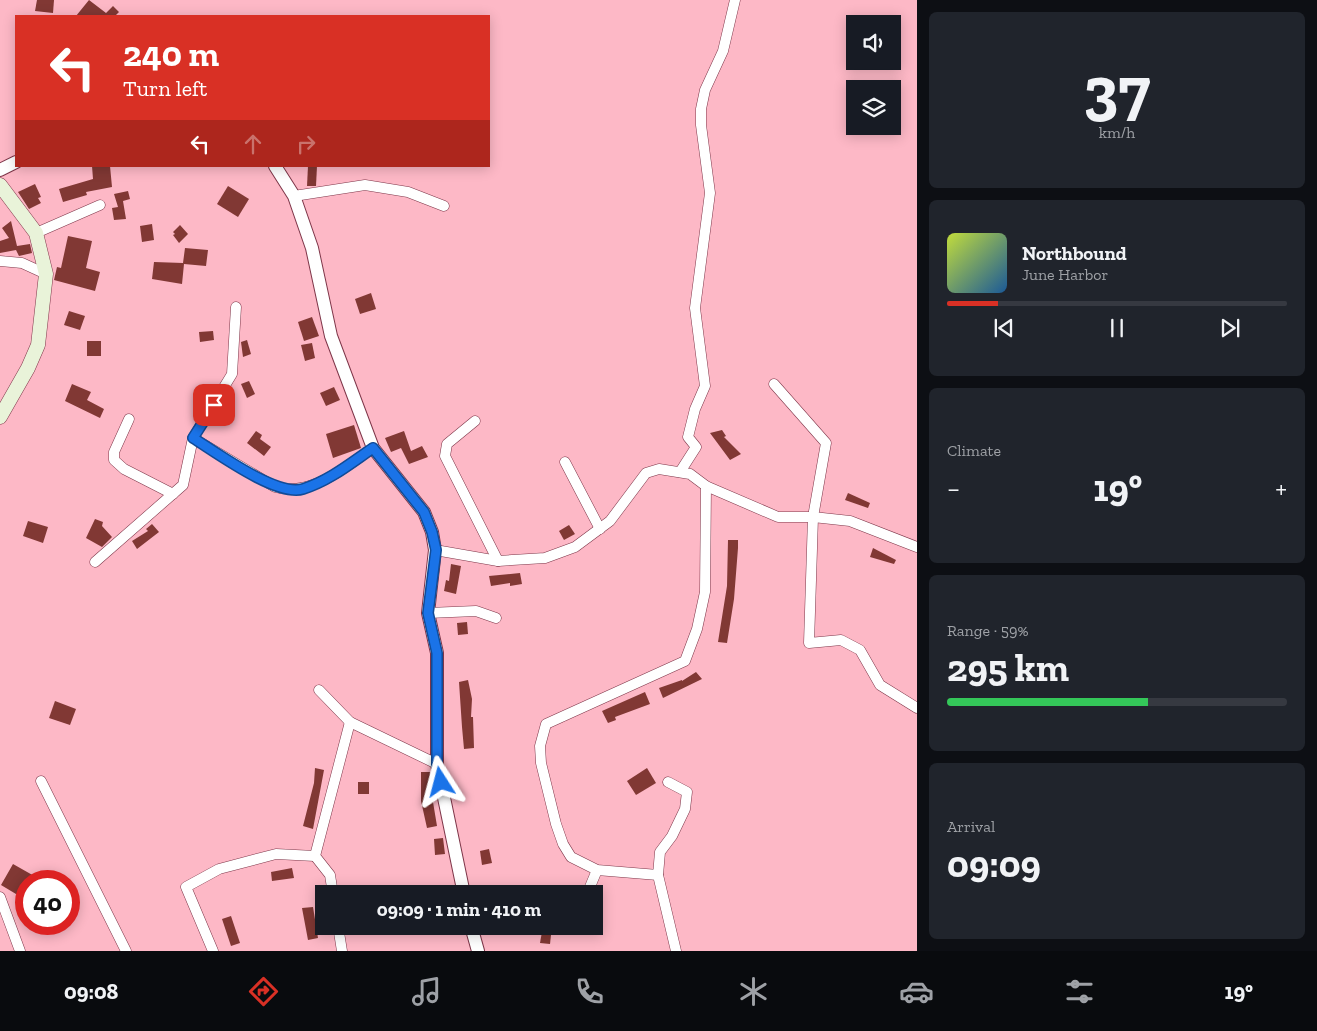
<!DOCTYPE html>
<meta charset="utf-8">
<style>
:root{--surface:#171b24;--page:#20242c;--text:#f1f3f6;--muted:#9ea1a6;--line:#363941;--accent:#d93025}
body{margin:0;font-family:"Zilla Slab",serif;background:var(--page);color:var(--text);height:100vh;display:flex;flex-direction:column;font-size:19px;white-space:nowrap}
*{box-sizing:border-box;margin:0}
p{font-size:16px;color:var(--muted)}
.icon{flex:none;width:28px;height:28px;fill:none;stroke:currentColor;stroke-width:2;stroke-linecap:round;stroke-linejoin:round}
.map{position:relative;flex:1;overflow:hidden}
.panel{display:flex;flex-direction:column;gap:12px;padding:12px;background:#0d0f14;width:400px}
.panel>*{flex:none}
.guide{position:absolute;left:15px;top:15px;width:475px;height:152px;border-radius:0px;box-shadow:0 2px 12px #0003;background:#d93025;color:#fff;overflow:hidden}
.buttons{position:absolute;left:846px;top:15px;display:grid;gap:10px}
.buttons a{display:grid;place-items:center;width:55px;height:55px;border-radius:0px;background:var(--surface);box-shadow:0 2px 12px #0003;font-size:25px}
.speed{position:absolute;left:15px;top:870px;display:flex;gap:10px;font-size:25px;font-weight:700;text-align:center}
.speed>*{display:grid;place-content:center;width:65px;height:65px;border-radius:50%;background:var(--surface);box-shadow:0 2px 12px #0003;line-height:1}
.speed .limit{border:8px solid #d22;background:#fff;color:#111}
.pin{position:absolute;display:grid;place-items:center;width:42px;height:42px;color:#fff;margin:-21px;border-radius:10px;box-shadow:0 2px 8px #0006}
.me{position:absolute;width:55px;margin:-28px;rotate:351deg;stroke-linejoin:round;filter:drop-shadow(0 0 4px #0008)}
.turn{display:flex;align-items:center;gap:18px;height:105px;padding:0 25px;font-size:22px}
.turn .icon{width:65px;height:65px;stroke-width:2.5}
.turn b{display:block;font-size:35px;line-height:42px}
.lanes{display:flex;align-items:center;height:48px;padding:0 25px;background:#0003;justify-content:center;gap:25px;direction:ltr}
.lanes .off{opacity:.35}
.big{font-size:38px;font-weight:800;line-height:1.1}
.panel .card{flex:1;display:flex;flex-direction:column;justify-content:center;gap:8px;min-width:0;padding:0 18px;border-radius:8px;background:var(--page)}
.panel .dial{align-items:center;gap:0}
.dial b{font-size:65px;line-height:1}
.song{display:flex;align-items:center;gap:15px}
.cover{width:60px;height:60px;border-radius:8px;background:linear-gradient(135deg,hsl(70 70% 55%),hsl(210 70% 35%))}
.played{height:5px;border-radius:2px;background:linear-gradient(90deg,var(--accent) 15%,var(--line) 15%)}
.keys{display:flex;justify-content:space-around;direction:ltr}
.heat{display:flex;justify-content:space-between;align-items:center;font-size:28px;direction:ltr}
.charge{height:8px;border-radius:4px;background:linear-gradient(90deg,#34c759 59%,var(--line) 0)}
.trip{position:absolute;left:315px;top:885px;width:288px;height:50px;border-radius:0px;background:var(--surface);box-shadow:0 2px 12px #0003;font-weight:800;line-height:50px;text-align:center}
.tab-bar{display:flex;height:80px;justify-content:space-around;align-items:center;background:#090b0e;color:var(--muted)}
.tab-bar .icon{width:35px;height:35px}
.tab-bar .selected{color:var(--accent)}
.tab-bar b{font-size:22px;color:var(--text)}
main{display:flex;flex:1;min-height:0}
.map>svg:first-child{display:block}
.building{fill:#813834}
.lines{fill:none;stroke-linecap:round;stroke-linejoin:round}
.minor-casing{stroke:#7e3649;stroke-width:11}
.tertiary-casing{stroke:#7e3649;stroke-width:14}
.secondary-casing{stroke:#7e3649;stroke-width:15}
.minor{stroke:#fff;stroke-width:10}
.tertiary{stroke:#fff;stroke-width:12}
.secondary{stroke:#e9f3d9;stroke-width:14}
.route-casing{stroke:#114b97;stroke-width:12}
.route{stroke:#1a73e8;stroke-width:9}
</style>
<main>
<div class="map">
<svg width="917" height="951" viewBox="0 0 917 951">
<rect width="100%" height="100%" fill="#fdb8c6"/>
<g class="building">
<polygon points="37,0 54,0 53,13 35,11"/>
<polygon points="89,0 106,13 113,6 119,12 115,16 76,16"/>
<polygon points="92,166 110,166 112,187 86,192 87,195 63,202 59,189 93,179"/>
<polygon points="308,166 317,166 316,186 307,186"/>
<polygon points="35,184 41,197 38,198 41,203 29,209 18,192"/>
<polygon points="228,186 249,199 238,217 217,204"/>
<polygon points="128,191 130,199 123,201 126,219 114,220 112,208 118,207 114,194"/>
<polygon points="11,221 17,246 30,244 32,253 19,256 16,250 0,253 0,241 9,238 2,228"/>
<polygon points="152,224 154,240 142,242 140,226"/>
<polygon points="180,225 188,234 179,243 173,235 175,234 173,232"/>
<polygon points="68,236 92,241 86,268 100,272 95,291 54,280 57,267 61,268"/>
<polygon points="185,248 208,250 206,266 184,264 182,284 152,279 154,262 183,263"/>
<polygon points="371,293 376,309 360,314 355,299"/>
<polygon points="69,311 85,316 80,330 64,325"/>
<polygon points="312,317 319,336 304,341 298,322"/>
<polygon points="213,331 214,340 200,342 199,332"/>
<polygon points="247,340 251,354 243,357 241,342"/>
<rect x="87" y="341" width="14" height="15"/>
<polygon points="312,343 315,358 305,361 301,345"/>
<polygon points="249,381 255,394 247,398 241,384"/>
<polygon points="72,384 91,392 87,400 104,409 100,418 65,401"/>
<polygon points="334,387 340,400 326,406 320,393"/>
<polygon points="354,425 361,448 333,458 326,434"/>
<polygon points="722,430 726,436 724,437 741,454 730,460 710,433"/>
<polygon points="256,431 262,435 260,439 271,447 264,456 247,443"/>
<polygon points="404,431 411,451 422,446 428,457 409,464 401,448 391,452 385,438"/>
<polygon points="848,493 870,503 868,508 845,500"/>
<polygon points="95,519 103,522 102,526 112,537 102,547 86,538"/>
<polygon points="28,521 48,527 43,543 23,536"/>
<polygon points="152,524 159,532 137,549 132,541 148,531 146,529"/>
<polygon points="569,525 575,534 564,540 559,531"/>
<polygon points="728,540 738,540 738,548 734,599 727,643 718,642 727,586"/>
<polygon points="873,548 896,560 894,564 870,557"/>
<polygon points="451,564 461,566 456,594 444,591 446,580 449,581"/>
<polygon points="520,573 522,584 510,586 510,583 491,586 489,576"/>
<polygon points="467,622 468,634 458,635 457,623"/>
<polygon points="696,672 702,679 663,698 659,688 682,680 682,681"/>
<polygon points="468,680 472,699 471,717 473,717 474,748 464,749 462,727 459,682"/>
<polygon points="645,692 650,704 615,717 616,720 608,723 602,711"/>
<polygon points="55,701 76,709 70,725 49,718"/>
<polygon points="315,768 324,770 313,829 303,826 314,783"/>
<polygon points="647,768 656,783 636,795 627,781"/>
<polygon points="421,772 430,772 431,788 426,790 431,790 437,826 427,828 421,801"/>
<rect x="358" y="782" width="11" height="12"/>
<polygon points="443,838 445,854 435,855 434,839"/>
<polygon points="489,849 492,863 482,865 480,851"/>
<polygon points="13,864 43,881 26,881 26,900 1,885"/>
<polygon points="292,868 294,878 272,881 271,872"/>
<polygon points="313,907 318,938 308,940 302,908"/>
<polygon points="231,916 240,943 231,946 222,919"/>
<polygon points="543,926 552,926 550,944 540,943"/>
</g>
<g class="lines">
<g class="minor-casing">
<g id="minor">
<polyline points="294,196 365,185 408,192 444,206"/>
<polyline points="36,233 100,205"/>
<polyline points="0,261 22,263 46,274"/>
<polyline points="774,384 826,443 813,517 809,643 841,640 860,650 880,685 917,708"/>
<polyline points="129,419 114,452 114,460 124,469 173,494"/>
<polyline points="475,421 447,444 445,456 498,561"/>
<path d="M193,438L275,487C312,497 343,468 373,448"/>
<polyline points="565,462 600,529"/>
<polyline points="680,472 696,447 688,437 695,409 705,386 695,308 710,193 701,125 701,109 705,90 723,51 735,0"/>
<polyline points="435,550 498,561 545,558 575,547 610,521 646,473 659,469 690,474 706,486 778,517 813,517 850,521 917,547"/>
<polyline points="95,562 183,485 193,438 232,374 236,307"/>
<polyline points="428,613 476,611 496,618"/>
<polyline points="319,690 350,722 437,764"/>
<polyline points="41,781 126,951"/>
<polyline points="658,875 660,852 672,836 685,809 687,792 668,782"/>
<polyline points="333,894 330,875 315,856 350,722"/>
<polyline points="587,894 597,870"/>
<polyline points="0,897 20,951"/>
<polyline points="338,926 342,951"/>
<polyline points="213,951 186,887 219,869 276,854 315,856"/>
<polyline points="676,951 658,875 597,870 571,857 563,844 556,824 541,763 540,746 546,724 685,661 697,629 705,592 706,486"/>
</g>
</g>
<g class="tertiary-casing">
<g id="tertiary">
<polyline points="275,166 294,196 312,248 331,336 373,448 424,512 432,532 435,550 428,613 437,653 437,764 464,894"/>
<polyline points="0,170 16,162"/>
<polyline points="471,926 478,951"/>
</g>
</g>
<g class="secondary-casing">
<polyline id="secondary" points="0,185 36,233 46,274 38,345 28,368 0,417"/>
</g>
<use href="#minor" class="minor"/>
<use href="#tertiary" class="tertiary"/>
<use href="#secondary" class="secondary"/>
</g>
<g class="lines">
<g class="route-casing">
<path id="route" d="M214,405L193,438C217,453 277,497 303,489C329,481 351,463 373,448L424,512L432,532L436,550L428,613L437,653V764L441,782"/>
</g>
<use href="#route" class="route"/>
</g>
</svg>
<div class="buttons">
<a><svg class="icon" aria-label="sound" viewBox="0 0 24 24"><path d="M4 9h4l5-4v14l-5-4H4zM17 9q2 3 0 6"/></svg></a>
<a><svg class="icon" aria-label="layers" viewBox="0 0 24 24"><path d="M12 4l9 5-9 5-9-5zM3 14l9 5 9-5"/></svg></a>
</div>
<div class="speed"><div class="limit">40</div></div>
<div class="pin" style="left:214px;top:405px;background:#d93025"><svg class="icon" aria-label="arrive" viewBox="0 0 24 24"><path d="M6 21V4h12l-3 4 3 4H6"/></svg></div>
<svg class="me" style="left:441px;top:782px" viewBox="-20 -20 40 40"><path d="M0-17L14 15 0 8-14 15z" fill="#1a73e8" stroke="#fff" stroke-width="4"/></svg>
<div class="trip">09:09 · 1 min · 410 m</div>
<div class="guide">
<div class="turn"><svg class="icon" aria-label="left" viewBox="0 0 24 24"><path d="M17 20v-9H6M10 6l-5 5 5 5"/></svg><div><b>240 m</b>Turn left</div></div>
<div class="lanes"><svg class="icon" aria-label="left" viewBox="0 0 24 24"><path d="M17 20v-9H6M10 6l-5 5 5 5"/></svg><svg class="icon off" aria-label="ahead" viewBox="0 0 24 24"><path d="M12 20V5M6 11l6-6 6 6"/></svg><svg class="icon off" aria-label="right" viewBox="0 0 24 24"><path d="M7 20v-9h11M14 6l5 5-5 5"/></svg></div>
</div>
</div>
<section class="panel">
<div class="card dial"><b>37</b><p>km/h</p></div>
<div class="card">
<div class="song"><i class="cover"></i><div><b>Northbound</b><p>June Harbor</p></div></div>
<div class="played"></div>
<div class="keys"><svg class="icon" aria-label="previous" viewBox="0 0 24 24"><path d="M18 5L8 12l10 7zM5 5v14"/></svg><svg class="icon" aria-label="pause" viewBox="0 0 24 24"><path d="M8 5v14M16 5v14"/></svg><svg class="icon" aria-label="next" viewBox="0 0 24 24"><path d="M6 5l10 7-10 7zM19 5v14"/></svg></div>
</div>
<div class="card"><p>Climate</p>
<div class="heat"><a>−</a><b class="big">19°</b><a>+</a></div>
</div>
<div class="card"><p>Range · 59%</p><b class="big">295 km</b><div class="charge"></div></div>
<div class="card"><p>Arrival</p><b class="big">09:09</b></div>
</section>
</main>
<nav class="tab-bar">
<b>09:08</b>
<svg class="icon selected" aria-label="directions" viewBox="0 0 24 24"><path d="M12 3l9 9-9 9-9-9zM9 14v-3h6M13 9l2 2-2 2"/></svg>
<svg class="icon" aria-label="music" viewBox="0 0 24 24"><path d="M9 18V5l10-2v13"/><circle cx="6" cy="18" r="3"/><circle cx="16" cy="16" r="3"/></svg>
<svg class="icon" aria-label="phone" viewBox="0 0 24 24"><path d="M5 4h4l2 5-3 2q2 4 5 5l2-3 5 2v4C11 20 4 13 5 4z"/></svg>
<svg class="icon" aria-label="climate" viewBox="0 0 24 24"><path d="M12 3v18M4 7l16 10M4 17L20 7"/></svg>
<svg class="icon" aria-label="car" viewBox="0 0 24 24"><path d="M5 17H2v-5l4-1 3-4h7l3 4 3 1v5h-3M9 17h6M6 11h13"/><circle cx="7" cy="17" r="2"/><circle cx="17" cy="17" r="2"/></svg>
<svg class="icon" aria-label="filters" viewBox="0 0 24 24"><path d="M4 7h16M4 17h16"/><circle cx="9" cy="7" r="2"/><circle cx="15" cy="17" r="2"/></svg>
<b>19°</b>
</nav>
